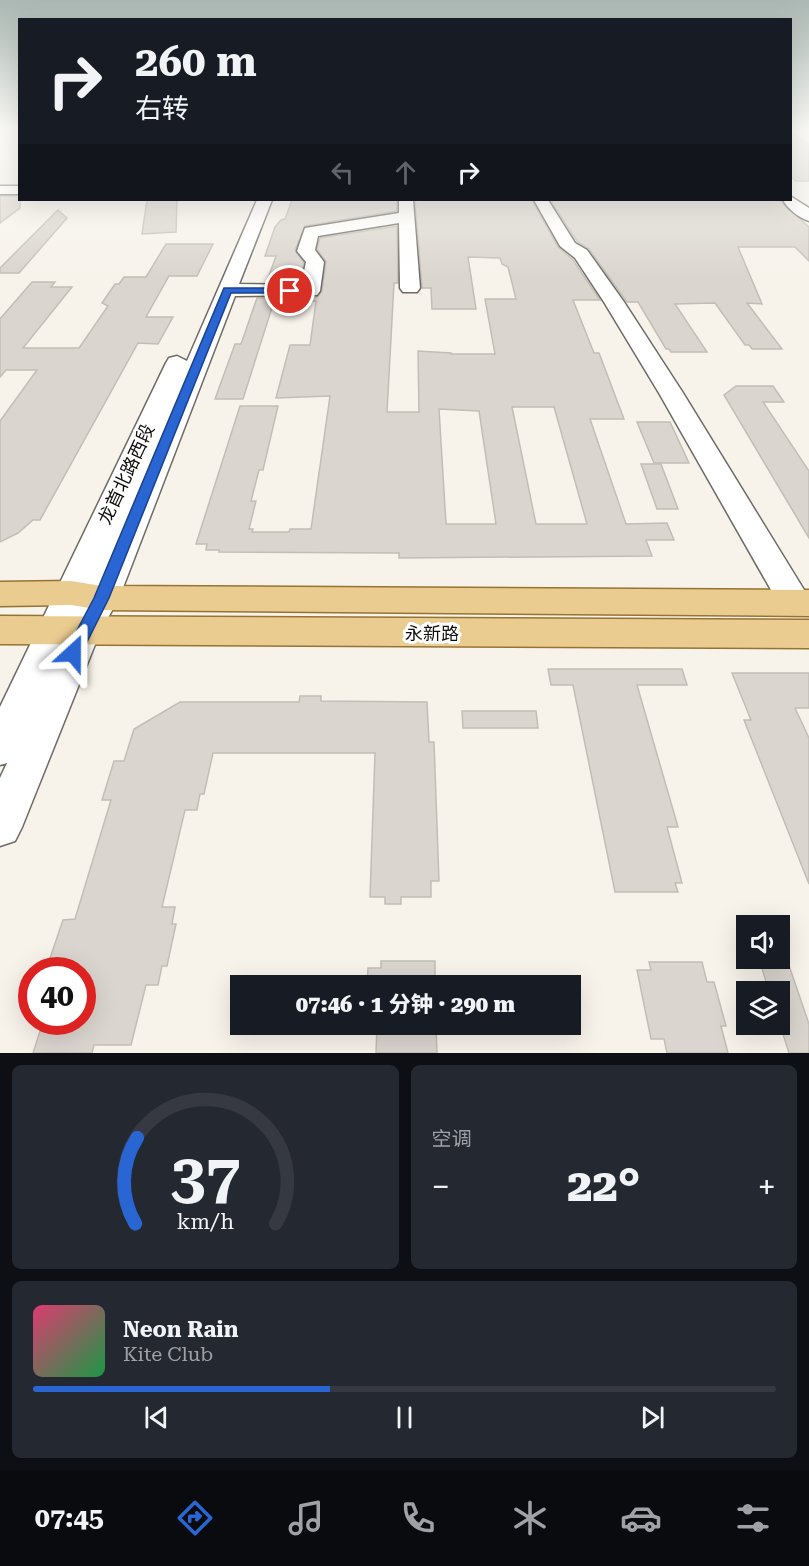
<!DOCTYPE html>
<html lang="zh">
<meta charset="utf-8">
<style>
:root{--surface:#171b24;--page:#242831;--text:#f1f3f6;--muted:#9ea1a6;--line:#363941;--accent:#2966d3}
body{margin:0;font-family:"Roboto Serif","Noto Sans SC",serif;background:var(--page);color:var(--text);height:100vh;display:flex;flex-direction:column;font-size:22px;white-space:nowrap}
*{box-sizing:border-box;margin:0}
p{font-size:20px;color:var(--muted)}
.icon{flex:none;width:33px;height:33px;fill:none;stroke:currentColor;stroke-width:2;stroke-linecap:round;stroke-linejoin:round}
.map{position:relative;height:1053px;overflow:hidden}
.drawer{display:flex;flex-direction:column;gap:12px;padding:12px;background:#0d0f14;flex:1}
.drawer>*{flex:none}
.hud{position:absolute;left:18px;top:18px;width:774px;height:183px;border-radius:0px;box-shadow:0 6px 24px #0002;background:#171b24;color:var(--text);overflow:hidden}
.fabs{position:absolute;left:736px;top:915px;display:grid;gap:12px}
.fabs a{display:grid;place-items:center;width:54px;height:54px;border-radius:0px;background:var(--surface);box-shadow:0 6px 24px #0002;font-size:30px}
.speed{position:absolute;left:18px;top:957px;display:flex;gap:12px;font-size:30px;font-weight:700;text-align:center}
.speed>*{display:grid;place-content:center;width:78px;height:78px;border-radius:50%;background:var(--surface);box-shadow:0 6px 24px #0002;line-height:1}
.speed .limit{border:9px solid #d22;background:#fff;color:#111}
.pin{position:absolute;display:grid;place-items:center;width:51px;height:51px;color:#fff;margin:-26px;border:3px solid #fff;border-radius:50%;box-shadow:0 2px 6px #0007}
.me{position:absolute;width:66px;margin:-33px;rotate:24deg;stroke-linejoin:round;filter:drop-shadow(0 0 4px #0008)}
.turn{display:flex;align-items:center;gap:21px;height:126px;padding:0 18px;font-size:27px}
.turn .icon{width:78px;height:78px;stroke-width:2.5}
.turn b{display:block;font-size:42px;line-height:51px}
.lanes{display:flex;align-items:center;height:57px;padding:0 18px;background:#0003;justify-content:center;gap:30px;direction:ltr}
.lanes .off{opacity:.35}
.big{font-size:45px;font-weight:800;line-height:1.1}
.drawer .tile{flex:1;display:flex;flex-direction:column;justify-content:center;gap:9px;min-width:0;padding:0 21px;border-radius:9px;background:var(--page)}
.drawer .dial{align-items:center;gap:0}
.dial svg{height:156px;overflow:visible;fill:none;stroke:var(--line);stroke-width:7;stroke-linecap:round;text-anchor:middle}
.dial text{fill:var(--text);stroke:none}
.song{display:flex;align-items:center;gap:18px}
.cover{width:72px;height:72px;border-radius:9px;background:linear-gradient(135deg,hsl(340 70% 55%),hsl(140 70% 35%))}
.played{height:6px;border-radius:3px;background:linear-gradient(90deg,var(--accent) 40%,var(--line) 40%)}
.keys{display:flex;justify-content:space-around;direction:ltr}
.heat{display:flex;justify-content:space-between;align-items:center;font-size:33px;direction:ltr}
.drawer .tiles{flex:1;display:grid;gap:12px;grid-template-columns:1fr 1fr}
.tile:last-child{grid-column:span 2}
.trip{position:absolute;left:230px;top:975px;width:351px;height:60px;border-radius:0px;background:var(--surface);box-shadow:0 6px 24px #0002;font-weight:800;line-height:60px;text-align:center}
.dock{display:flex;height:96px;justify-content:space-around;align-items:center;background:#090b0e;color:var(--muted)}
.dock .icon{width:42px;height:42px}
.dock .on{color:var(--accent)}
.dock b{font-size:27px;color:var(--text)}
.map>svg:first-child{display:block}
.building{fill:#dad5ce;stroke:#c2beb7;stroke-width:1.5;fill-rule:evenodd}
.lines{fill:none;stroke-linecap:round;stroke-linejoin:round}
.minor-casing{stroke:#6f6b64;stroke-width:3}
.major-casing{stroke:#967331;stroke-width:3}
.minor{fill:#fff;fill-rule:evenodd}
.major{fill:#ebcc90;fill-rule:evenodd}
.route{fill:#2966d3;stroke:#1b4289;stroke-width:1.5}
.labels{text-anchor:middle;dominant-baseline:central;stroke-width:6;stroke-linejoin:round;paint-order:stroke}
.street-label{font-size:18px;fill:#0f0d0b;stroke:#fff}
</style>
<div class="map">
<svg width="809" height="1053" viewBox="0 0 809 1053">
<rect width="100%" height="100%" fill="#f7f3eb"/>
<g class="building">
<polygon points="790,132 809,145 809,181 796,181 790,176"/>
<polygon points="0,196 20,196 20,208 0,223"/>
<polygon points="147,200 177,200 176,232 142,234"/>
<polygon points="292,200 397,200 397,211 305,226 295,250 304,263 299,283 271,282 267,281 276,256 265,256 275,227 281,220 285,219"/>
<path d="M415,200H532L558,247L573,260L600,300H573L594,353H599L624,419H590L626,524L667,523L674,540H646L652,556L399,558V553L219,552V550H206L207,544H196L240,406H278L263,470H259L251,501H256L249,529H253L252,532H289L290,529H311L330,396L276,398L290,345H310L316,301H301L302,297H317L322,291L326,262L317,249L320,238L397,226L398,283H394L387,412H419L418,351L451,353V354H495L485,299H516L508,267L502,264L500,258L468,257L476,309H432L431,288H422ZM512,407H554L587,524H536ZM439,409L479,411L496,524H446Z"/>
<polygon points="550,200 779,200 809,227 809,261 795,247 738,247 762,304 747,303 782,349 752,349 749,345 745,345 715,303 675,304 707,352 671,352 669,349 666,349 638,302 627,302 589,249 577,241"/>
<polygon points="58,210 67,218 19,273 0,273 0,268"/>
<polygon points="166,244 213,244 197,276 169,276 146,317 173,317 158,344 138,343 40,520 33,520 18,533 0,542 0,421 37,370 6,370 0,377 0,319 32,282 55,282 51,287 72,287 23,348 79,348 108,306 102,303 115,284 119,284 124,277 146,277"/>
<polygon points="257,298 275,298 243,399 215,399 235,344 241,344"/>
<polygon points="736,386 773,386 784,402 763,402 809,471 809,538 724,395"/>
<polygon points="637,422 670,422 689,463 654,463"/>
<polygon points="641,464 661,464 678,509 657,509"/>
<polygon points="548,669 682,669 687,685 637,685 678,827 667,827 682,883 675,883 678,892 615,892 573,685 551,685"/>
<polygon points="732,673 809,673 809,708 795,708 809,738 809,884 744,720 751,720"/>
<polygon points="300,696 321,696 321,701 427,702 429,742 434,742 439,881 431,881 431,897 401,897 401,904 385,904 385,897 370,897 375,753 213,753 204,794 200,794 197,810 185,810 162,907 175,907 172,924 176,924 167,966 162,966 158,985 146,985 131,1045 94,1045 92,1053 33,1053 43,1022 82,1022 82,970 46,970 63,920 75,919 111,800 102,800 114,761 124,761 134,729 180,702 299,702"/>
<polygon points="462,711 536,711 538,728 463,728"/>
<polygon points="783,948 809,1024 809,1053 789,1053 780,1025 780,992 769,992 759,958 780,958 780,949"/>
<polygon points="381,961 435,961 435,986 367,986 368,968 381,968"/>
<polygon points="649,962 702,962 707,982 714,982 726,1026 721,1026 728,1053 667,1053 664,1039 651,1039 637,970 651,970"/>
<polygon points="377,1024 436,1024 437,1053 376,1053"/>
</g>
<g class="lines">
<g class="minor-casing">
<g id="minor">
<rect x="0" y="186" width="20" height="8"/>
<path d="M790,196L809,208V221C799,218 787,208 783,200H790Z"/>
<polygon points="257,200 272,200 239,284 301,285 306,262 297,251 305,228 399,213 399,200 413,200 420,288 417,292 403,292 400,288 399,223 318,236 315,250 324,262 320,291 317,295 235,296 119,598 100,632 22,827 15,841 0,846 0,778 7,763 0,765 0,707 166,363 169,358 177,356 187,361"/>
<polygon points="534,200 548,200 575,243 587,250 624,302 683,393 809,598 807,611 795,614 783,611 659,393 604,302 575,258 560,246"/>
</g>
</g>
<g class="major-casing">
<g id="major">
<polygon points="71,581 102,586 809,590 809,616 102,610 71,605 0,606 0,582"/>
<polygon points="0,616 809,620 809,648 0,644"/>
</g>
</g>
<use href="#minor" class="minor"/>
<use href="#major" class="major"/>
</g>
<linearGradient id="sky" x2="0" y2="1"><stop stop-color="#aab7b2"/><stop offset="0.47" stop-color="#fbfaf6"/><stop offset="1" stop-color="#fbfaf6" stop-opacity="0"/></linearGradient>
<rect width="809" height="277" fill="url(#sky)"/>
<polygon class="route" points="224,288 290,288 294,291 290,293 231,293 109,598 79,658 68,658 65,653 94,598"/>
<g class="labels">
<g class="street-label">
<text transform="translate(126 474) rotate(-65)">龙首北路西段</text>
<text x="432" y="633">永新路</text>
</g>
</g>
</svg>
<div class="fabs">
<a><svg class="icon" aria-label="sound" viewBox="0 0 24 24"><path d="M4 9h4l5-4v14l-5-4H4zM17 9q2 3 0 6"/></svg></a>
<a><svg class="icon" aria-label="layers" viewBox="0 0 24 24"><path d="M12 4l9 5-9 5-9-5zM3 14l9 5 9-5"/></svg></a>
</div>
<div class="speed"><div class="limit">40</div></div>
<div class="pin" style="left:290px;top:291px;background:#d93025"><svg class="icon" aria-label="arrive" viewBox="0 0 24 24"><path d="M6 21V4h12l-3 4 3 4H6"/></svg></div>
<svg class="me" style="left:73px;top:653px" viewBox="-20 -20 40 40"><path d="M0-17L14 15 0 8-14 15z" fill="#2966d3" stroke="#fff" stroke-width="4"/></svg>
<div class="trip">07:46 · 1 分钟 · 290 m</div>
<div class="hud">
<div class="turn"><svg class="icon" aria-label="right" viewBox="0 0 24 24"><path d="M7 20v-9h11M14 6l5 5-5 5"/></svg><div><b>260 m</b>右转</div></div>
<div class="lanes"><svg class="icon off" aria-label="left" viewBox="0 0 24 24"><path d="M17 20v-9H6M10 6l-5 5 5 5"/></svg><svg class="icon off" aria-label="ahead" viewBox="0 0 24 24"><path d="M12 20V5M6 11l6-6 6 6"/></svg><svg class="icon" aria-label="right" viewBox="0 0 24 24"><path d="M7 20v-9h11M14 6l5 5-5 5"/></svg></div>
</div>
</div>
<section class="drawer">
<div class="tiles">
<div class="tile dial"><svg viewBox="0 0 100 80">
<path d="M14 69A42 42 0 1 1 86 69"/>
<path d="M14 69A42 42 0 0 1 15 25" stroke="#2966d3"/>
<text x="50" y="56" font-size="32" font-weight="700">37</text>
<text x="50" y="72" font-size="11">km/h</text>
</svg></div>
<div class="tile"><p>空调</p>
<div class="heat"><a>−</a><b class="big">22°</b><a>+</a></div>
</div>
<div class="tile">
<div class="song"><i class="cover"></i><div><b>Neon Rain</b><p>Kite Club</p></div></div>
<div class="played"></div>
<div class="keys"><svg class="icon" aria-label="previous" viewBox="0 0 24 24"><path d="M18 5L8 12l10 7zM5 5v14"/></svg><svg class="icon" aria-label="pause" viewBox="0 0 24 24"><path d="M8 5v14M16 5v14"/></svg><svg class="icon" aria-label="next" viewBox="0 0 24 24"><path d="M6 5l10 7-10 7zM19 5v14"/></svg></div>
</div>
</div>
</section>
<nav class="dock">
<b>07:45</b>
<svg class="icon on" aria-label="directions" viewBox="0 0 24 24"><path d="M12 3l9 9-9 9-9-9zM9 14v-3h6M13 9l2 2-2 2"/></svg>
<svg class="icon" aria-label="music" viewBox="0 0 24 24"><path d="M9 18V5l10-2v13"/><circle cx="6" cy="18" r="3"/><circle cx="16" cy="16" r="3"/></svg>
<svg class="icon" aria-label="phone" viewBox="0 0 24 24"><path d="M5 4h4l2 5-3 2q2 4 5 5l2-3 5 2v4C11 20 4 13 5 4z"/></svg>
<svg class="icon" aria-label="climate" viewBox="0 0 24 24"><path d="M12 3v18M4 7l16 10M4 17L20 7"/></svg>
<svg class="icon" aria-label="car" viewBox="0 0 24 24"><path d="M5 17H2v-5l4-1 3-4h7l3 4 3 1v5h-3M9 17h6M6 11h13"/><circle cx="7" cy="17" r="2"/><circle cx="17" cy="17" r="2"/></svg>
<svg class="icon" aria-label="filters" viewBox="0 0 24 24"><path d="M4 7h16M4 17h16"/><circle cx="9" cy="7" r="2"/><circle cx="15" cy="17" r="2"/></svg>
</nav>
